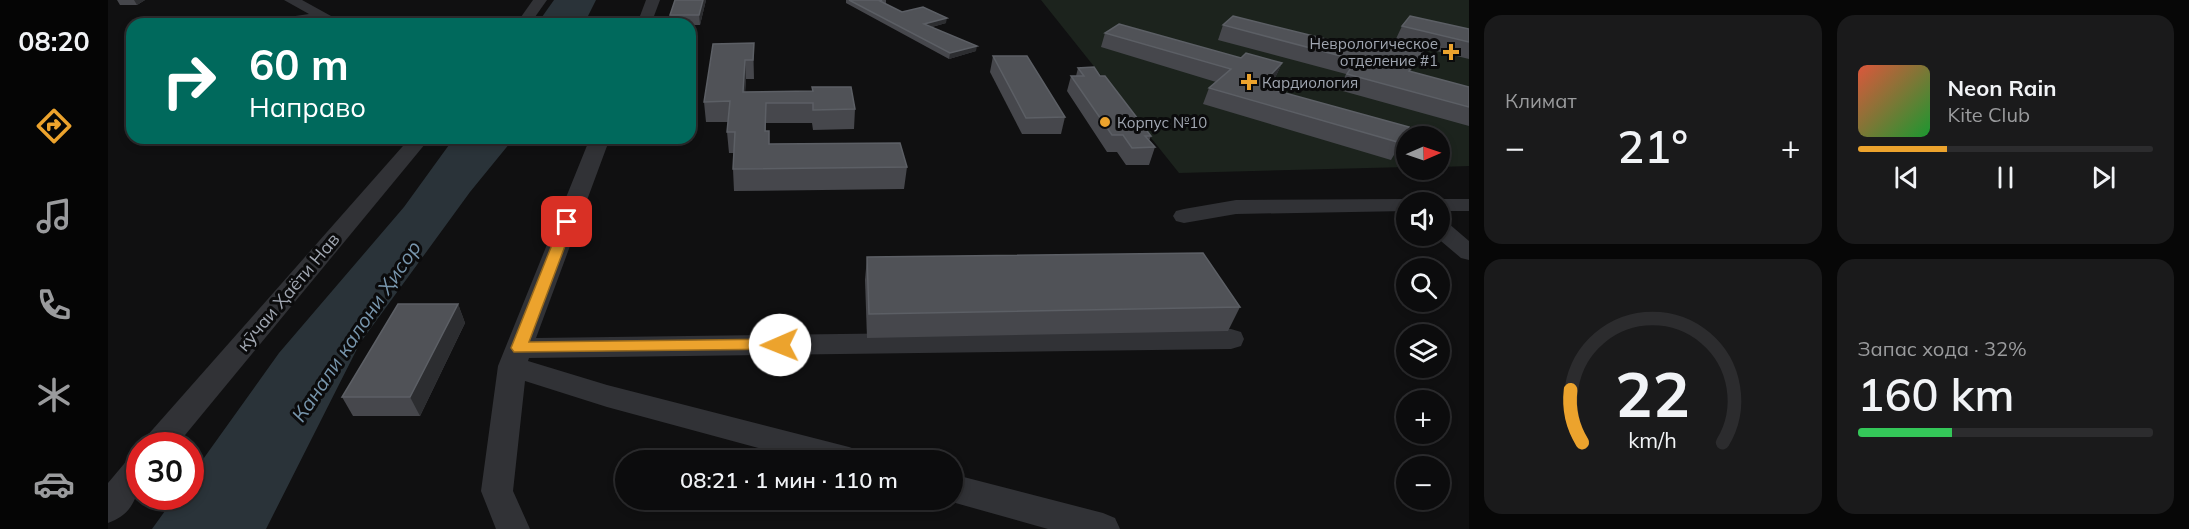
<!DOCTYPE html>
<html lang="ru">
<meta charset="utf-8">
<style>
:root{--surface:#0c0c0d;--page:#1a1a1b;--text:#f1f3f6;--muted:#9a9b9d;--line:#2c2c2e;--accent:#eca32d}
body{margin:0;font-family:Mulish,sans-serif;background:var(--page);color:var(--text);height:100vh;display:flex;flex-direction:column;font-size:22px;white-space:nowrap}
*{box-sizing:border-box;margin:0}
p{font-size:20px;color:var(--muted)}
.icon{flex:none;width:33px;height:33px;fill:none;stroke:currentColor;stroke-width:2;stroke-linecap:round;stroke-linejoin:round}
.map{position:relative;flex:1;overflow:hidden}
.drawer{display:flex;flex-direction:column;gap:15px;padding:15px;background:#070707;width:720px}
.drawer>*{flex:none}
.guide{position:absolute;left:18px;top:18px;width:570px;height:126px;border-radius:18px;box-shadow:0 3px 9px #0003,0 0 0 2px var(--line);background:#00695c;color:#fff;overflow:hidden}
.needle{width:39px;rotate:88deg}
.fabs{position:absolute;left:1288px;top:126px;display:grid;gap:12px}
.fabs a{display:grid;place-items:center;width:54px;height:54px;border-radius:50%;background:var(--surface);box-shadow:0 3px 9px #0003,0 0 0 2px var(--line);font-size:30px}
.speed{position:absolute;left:18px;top:432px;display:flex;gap:12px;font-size:30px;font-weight:700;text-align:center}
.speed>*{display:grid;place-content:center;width:78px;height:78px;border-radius:50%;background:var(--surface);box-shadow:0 3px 9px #0003,0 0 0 2px var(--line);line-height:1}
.speed .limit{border:9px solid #d22;background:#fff;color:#111}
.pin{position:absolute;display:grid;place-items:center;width:51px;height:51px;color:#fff;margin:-26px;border-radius:12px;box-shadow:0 3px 9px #0006}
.me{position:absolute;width:66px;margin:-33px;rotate:269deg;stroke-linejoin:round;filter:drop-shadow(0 0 4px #0008)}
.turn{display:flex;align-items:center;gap:21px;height:126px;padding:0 24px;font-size:27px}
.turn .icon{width:78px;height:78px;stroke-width:2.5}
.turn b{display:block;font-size:42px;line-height:51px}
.big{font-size:45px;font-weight:600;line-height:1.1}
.drawer .widget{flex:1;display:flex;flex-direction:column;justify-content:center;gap:9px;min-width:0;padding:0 21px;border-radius:18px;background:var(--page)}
.drawer .dial{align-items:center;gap:0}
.dial svg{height:156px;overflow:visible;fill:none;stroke:var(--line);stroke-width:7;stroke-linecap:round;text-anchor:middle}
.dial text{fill:var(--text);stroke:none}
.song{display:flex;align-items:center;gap:18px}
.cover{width:72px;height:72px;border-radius:9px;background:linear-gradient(135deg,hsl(10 70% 55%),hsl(130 70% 35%))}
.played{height:6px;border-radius:3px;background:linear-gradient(90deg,var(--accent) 30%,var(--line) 30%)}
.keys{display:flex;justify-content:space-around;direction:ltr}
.heat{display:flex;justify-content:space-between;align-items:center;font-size:33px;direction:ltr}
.charge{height:9px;border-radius:4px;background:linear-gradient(90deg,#34c759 32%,var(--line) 0)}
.drawer .tiles{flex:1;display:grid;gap:15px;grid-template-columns:repeat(2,1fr)}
.trip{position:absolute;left:507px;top:450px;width:348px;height:60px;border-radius:30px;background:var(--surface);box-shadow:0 3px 9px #0003,0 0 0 2px var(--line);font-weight:600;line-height:60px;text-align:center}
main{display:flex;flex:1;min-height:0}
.tab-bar{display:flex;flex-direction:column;width:108px;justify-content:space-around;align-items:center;background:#050505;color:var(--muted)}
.tab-bar .icon{width:42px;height:42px}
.tab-bar .active{color:var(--accent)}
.tab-bar b{font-size:27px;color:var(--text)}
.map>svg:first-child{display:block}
.green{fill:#1c231d}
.water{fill:#2a3339}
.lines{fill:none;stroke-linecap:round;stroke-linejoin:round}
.minor{fill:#313236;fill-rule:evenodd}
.wall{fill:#46474c}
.shaded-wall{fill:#2c2d30}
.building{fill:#505257;stroke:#5c5f65;stroke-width:1.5}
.route{fill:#eca32d;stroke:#996a1d;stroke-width:1.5}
.poi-dot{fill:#eca32d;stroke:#0b0b0c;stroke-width:2}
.labels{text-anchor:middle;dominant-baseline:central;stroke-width:6;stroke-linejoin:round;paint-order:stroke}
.far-poi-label{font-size:15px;fill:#a1a7b2;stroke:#0b0b0c;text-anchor:start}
.street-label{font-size:18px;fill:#a1a7b2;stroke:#0b0b0c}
.water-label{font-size:20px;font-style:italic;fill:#7896ad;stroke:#0b0b0c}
</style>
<main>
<nav class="tab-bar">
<b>08:20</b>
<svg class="icon active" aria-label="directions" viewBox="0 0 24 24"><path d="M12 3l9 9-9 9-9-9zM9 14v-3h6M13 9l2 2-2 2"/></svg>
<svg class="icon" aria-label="music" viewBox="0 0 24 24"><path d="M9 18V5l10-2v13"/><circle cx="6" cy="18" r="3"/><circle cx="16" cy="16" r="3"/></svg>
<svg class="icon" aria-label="phone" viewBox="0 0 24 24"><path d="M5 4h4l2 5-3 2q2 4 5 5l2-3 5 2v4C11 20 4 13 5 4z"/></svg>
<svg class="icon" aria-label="climate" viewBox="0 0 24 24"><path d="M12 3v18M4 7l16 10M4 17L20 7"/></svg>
<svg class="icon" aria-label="car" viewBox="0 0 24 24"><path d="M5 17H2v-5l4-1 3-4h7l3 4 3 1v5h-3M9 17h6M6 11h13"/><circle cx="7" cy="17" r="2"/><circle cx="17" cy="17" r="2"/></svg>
</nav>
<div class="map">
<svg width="1361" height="529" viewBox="0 0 1361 529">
<rect width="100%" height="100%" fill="#101011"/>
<polygon class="green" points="933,0 1361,0 1361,166 1332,167 1332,136 1299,136 1299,167 1071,173"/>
<g class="water">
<polygon points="446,0 488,0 476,24 429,24"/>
<polygon points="346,138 406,138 362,192 252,343 158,529 44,529 67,497 82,496 83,476 171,353 296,207"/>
</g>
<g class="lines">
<g class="minor">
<path d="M176,0H194L223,16C212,27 169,24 153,24L160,20L201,14Z"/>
<polygon points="425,0 439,0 422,24 408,24"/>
<polygon points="538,0 552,0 543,24 529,24"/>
<polygon points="302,138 322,138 68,446 34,446 38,437"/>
<polygon points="482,138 502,138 428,338 1123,329 1133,332 1136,339 1133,346 1123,349 421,358 420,361 499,385 741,447 752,451 757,460 695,460 499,407 417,381 405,491 422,529 388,529 373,491 390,366"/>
<polygon points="1299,199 1308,202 1299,202 1299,211 1128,214 1076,223 1068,221 1065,216 1068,211 1076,209 1128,200"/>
<polygon points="1332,199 1361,199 1361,211 1332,211 1332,202 1323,202"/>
<polygon points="1332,221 1340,223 1361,241 1361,260 1353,258 1327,236 1332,236"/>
<path d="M32,454C32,484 33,511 0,523V483L21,458Z"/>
<polygon points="844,474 995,513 1007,518 1012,529 940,529 844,502 837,500 844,500"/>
</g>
</g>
<g class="wall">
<polygon points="9,0 37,0 29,5 12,5"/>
<polygon points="567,0 598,0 592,25 582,25 582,24 563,24 562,15"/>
<polygon points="738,0 778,0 778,4 794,12 838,23 824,27 868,51 841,59 738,3"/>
<polygon points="1115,25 1258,49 1315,51 1302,72 1361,87 1361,126 1231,90 1238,74 1110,40"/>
<polygon points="1294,26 1361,29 1361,59 1287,41"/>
<polygon points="997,33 1133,58 1174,63 1167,78 1159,87 1293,143 1283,160 1095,104 1101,88 1108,82 993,47"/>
<polygon points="646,43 646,79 638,79 637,92 747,109 746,129 705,130 704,123 658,123 658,131 661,144 799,167 796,189 626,191 625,169 626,153 621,153 619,132 620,122 598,122 596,102"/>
<polygon points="885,56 957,117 953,134 914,134 882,72"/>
<polygon points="970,68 992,76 1043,136 1041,141 1047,147 1041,165 1018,165 1009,152 999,152 959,91 963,76 968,76"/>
<polygon points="759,257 1132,307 1120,331 759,338 757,280"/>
<polygon points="350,304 357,323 312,416 245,416 234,397"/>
</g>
<g class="shaded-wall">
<polygon points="26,0 37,0 29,5"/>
<polygon points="595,0 598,0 592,25 591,15"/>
<polygon points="839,18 838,23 816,29 816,24"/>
<polygon points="646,43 646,79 645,60"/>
<polygon points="869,46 868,51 841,59 842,53"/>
<polygon points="1315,51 1306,66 1292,87 1301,71"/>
<polygon points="637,60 638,79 636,112 635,92"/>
<polygon points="1174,63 1167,78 1146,101 1152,86"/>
<polygon points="350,304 357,323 312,416 302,397"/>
</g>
<g class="building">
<polygon points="567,0 595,0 591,15 562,15"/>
<polygon points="741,0 774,0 772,1 794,12 815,7 839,18 816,24 869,46 842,53"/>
<polygon points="1125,16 1258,49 1264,39 1315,51 1301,71 1361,87 1361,107 1239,74 1248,60 1115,25"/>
<polygon points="1302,16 1361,29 1361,42 1294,26"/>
<polygon points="1011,24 1133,58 1138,53 1174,63 1152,86 1301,127 1293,143 1101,88 1123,69 997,33"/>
<polygon points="646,43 645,60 637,60 635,92 705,91 704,87 743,87 747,109 705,110 705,103 658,103 657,131 661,131 661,144 792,143 799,167 625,169 627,132 619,132 622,101 596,102 605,44"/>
<polygon points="885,56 919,56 957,117 918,118"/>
<polygon points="986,67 992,76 997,76 1043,136 1037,136 1047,147 1024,148 1015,135 1004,135 963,76 976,76 970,68"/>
<polygon points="1095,253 1132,307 761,314 759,257"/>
<polygon points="290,304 350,304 302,397 234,397"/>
</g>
<polygon class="route" points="459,218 466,222 421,342 672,339 680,345 677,349 406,352 403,348 453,222"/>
<g class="poi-dot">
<path d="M1340 43h6v6h6v6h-6v6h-6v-6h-6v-6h6z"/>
<path d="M1138 73h6v6h6v6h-6v6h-6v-6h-6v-6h6z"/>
<circle cx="997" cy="122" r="6"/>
</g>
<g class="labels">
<g class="far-poi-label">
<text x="1330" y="43" text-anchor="end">Неврологическое<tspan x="1330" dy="17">отделение #1</tspan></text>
<text x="1154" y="82">Кардиология</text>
<text x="1009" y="122">Корпус №10</text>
</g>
<g class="street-label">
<text transform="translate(180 292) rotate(-50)">кӯчаи Ҳаёти Нав</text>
</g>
<g class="water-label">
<text transform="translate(248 331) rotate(-56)">Канали калони Ҳисор</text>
</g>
</g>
</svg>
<div class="fabs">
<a><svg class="needle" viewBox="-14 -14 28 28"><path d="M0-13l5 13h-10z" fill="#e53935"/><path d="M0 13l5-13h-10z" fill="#9a9b9d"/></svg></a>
<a><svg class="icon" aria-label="sound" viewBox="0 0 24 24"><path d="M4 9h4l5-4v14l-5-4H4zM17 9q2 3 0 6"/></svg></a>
<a><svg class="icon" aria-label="search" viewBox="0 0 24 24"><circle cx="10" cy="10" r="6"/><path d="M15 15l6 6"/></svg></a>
<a><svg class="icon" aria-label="layers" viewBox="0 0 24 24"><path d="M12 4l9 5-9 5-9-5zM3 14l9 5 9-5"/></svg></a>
<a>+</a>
<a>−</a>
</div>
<div class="speed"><div class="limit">30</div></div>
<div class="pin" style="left:459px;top:222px;background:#d93025"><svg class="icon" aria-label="arrive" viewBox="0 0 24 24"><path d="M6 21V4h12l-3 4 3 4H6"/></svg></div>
<svg class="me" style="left:672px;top:345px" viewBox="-20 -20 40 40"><circle r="19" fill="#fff"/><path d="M0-13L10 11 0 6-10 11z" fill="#eca32d"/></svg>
<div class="trip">08:21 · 1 мин · 110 m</div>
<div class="guide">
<div class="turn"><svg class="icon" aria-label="right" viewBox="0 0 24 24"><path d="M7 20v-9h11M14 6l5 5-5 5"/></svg><div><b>60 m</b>Направо</div></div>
</div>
</div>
<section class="drawer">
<div class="tiles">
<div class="widget"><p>Климат</p>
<div class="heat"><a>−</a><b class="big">21°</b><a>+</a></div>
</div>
<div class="widget">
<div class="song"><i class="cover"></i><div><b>Neon Rain</b><p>Kite Club</p></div></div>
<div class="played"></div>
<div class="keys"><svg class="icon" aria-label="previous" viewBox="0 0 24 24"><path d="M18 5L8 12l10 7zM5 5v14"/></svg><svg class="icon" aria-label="pause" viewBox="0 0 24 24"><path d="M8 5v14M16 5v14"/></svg><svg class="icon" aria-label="next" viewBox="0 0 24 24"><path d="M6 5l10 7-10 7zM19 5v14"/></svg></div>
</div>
<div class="widget dial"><svg viewBox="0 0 100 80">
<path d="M14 69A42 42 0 1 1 86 69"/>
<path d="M14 69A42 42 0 0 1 8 42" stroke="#eca32d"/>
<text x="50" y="56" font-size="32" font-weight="700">22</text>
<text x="50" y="72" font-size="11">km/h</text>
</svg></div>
<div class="widget"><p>Запас хода · 32%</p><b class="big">160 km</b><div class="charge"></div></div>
</div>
</section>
</main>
